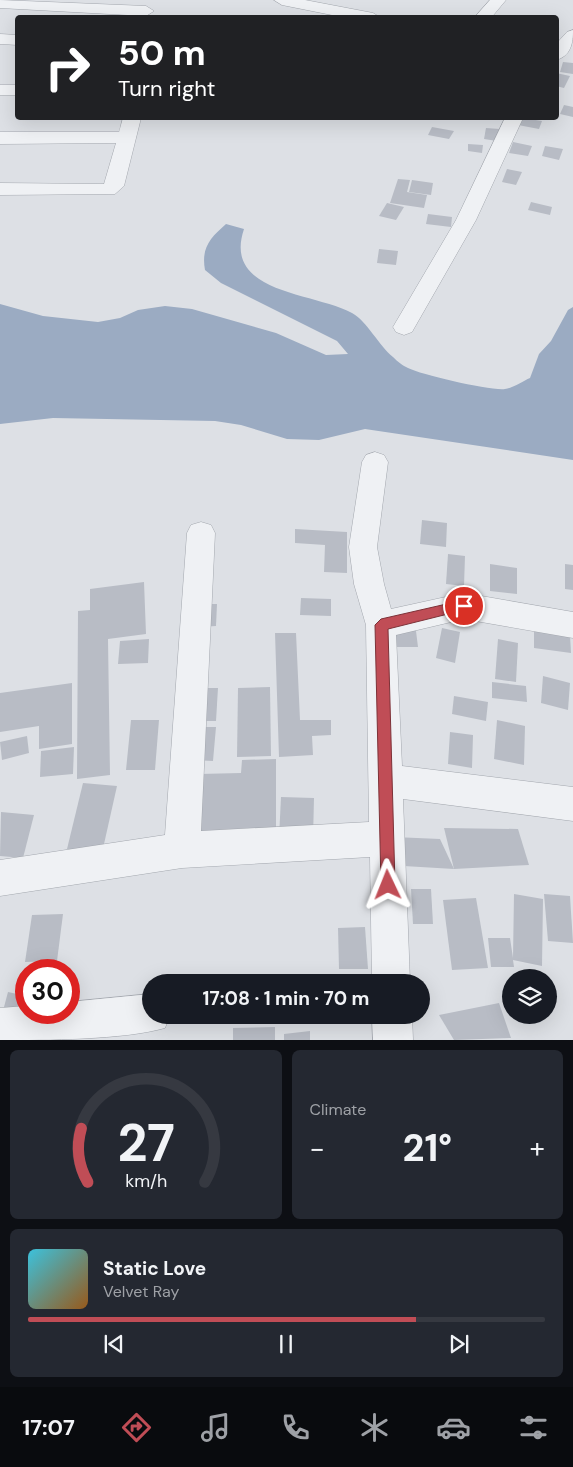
<!DOCTYPE html>
<meta charset="utf-8">
<style>
:root{--surface:#171b24;--page:#242831;--text:#f1f3f6;--muted:#9ea1a6;--line:#363941;--accent:#c04d56}
body{margin:0;font-family:"DM Sans",sans-serif;background:var(--page);color:var(--text);height:100vh;display:flex;flex-direction:column;font-size:19px;white-space:nowrap}
*{box-sizing:border-box;margin:0}
p{font-size:16px;color:var(--muted)}
.icon{flex:none;width:28px;height:28px;fill:none;stroke:currentColor;stroke-width:2;stroke-linecap:round;stroke-linejoin:round}
.map{position:relative;height:1040px;overflow:hidden}
.panel{display:flex;flex-direction:column;gap:10px;padding:10px;background:#0d0f14;flex:1}
.panel>*{flex:none}
.banner{position:absolute;left:15px;top:15px;width:544px;height:105px;border-radius:5px;box-shadow:0 5px 20px #0002;background:#202124;color:#fff;overflow:hidden}
.buttons{position:absolute;left:502px;top:969px;display:grid;gap:10px}
.buttons a{display:grid;place-items:center;width:55px;height:55px;border-radius:50%;background:var(--surface);box-shadow:0 5px 20px #0002;font-size:25px}
.speed{position:absolute;left:15px;top:959px;display:flex;gap:10px;font-size:25px;font-weight:700;text-align:center}
.speed>*{display:grid;place-content:center;width:65px;height:65px;border-radius:50%;background:var(--surface);box-shadow:0 5px 20px #0002;line-height:1}
.speed .limit{border:8px solid #d22;background:#fff;color:#111}
.pin{position:absolute;display:grid;place-items:center;width:42px;height:42px;color:#fff;margin:-21px;border:2px solid #fff;border-radius:50%;box-shadow:0 1px 5px #0007}
.me{position:absolute;width:55px;margin:-28px;rotate:358deg;stroke-linejoin:round;filter:drop-shadow(0 0 4px #0008)}
.turn{display:flex;align-items:center;gap:18px;height:105px;padding:0 20px;font-size:22px}
.turn .icon{width:65px;height:65px;stroke-width:2.5}
.turn b{display:block;font-size:35px;line-height:42px}
.big{font-size:38px;font-weight:700;line-height:1.1}
.panel .widget{flex:1;display:flex;flex-direction:column;justify-content:center;gap:8px;min-width:0;padding:0 18px;border-radius:8px;background:var(--page)}
.panel .dial{align-items:center;gap:0}
.dial svg{height:130px;overflow:visible;fill:none;stroke:var(--line);stroke-width:7;stroke-linecap:round;text-anchor:middle}
.dial text{fill:var(--text);stroke:none}
.song{display:flex;align-items:center;gap:15px}
.cover{width:60px;height:60px;border-radius:8px;background:linear-gradient(135deg,hsl(190 70% 55%),hsl(30 70% 35%))}
.played{height:5px;border-radius:2px;background:linear-gradient(90deg,var(--accent) 75%,var(--line) 75%)}
.keys{display:flex;justify-content:space-around;direction:ltr}
.heat{display:flex;justify-content:space-between;align-items:center;font-size:28px;direction:ltr}
.panel .tiles{flex:1;display:grid;gap:10px;grid-template-columns:1fr 1fr}
.widget:last-child{grid-column:span 2}
.trip{position:absolute;left:142px;top:974px;width:288px;height:50px;border-radius:25px;background:var(--surface);box-shadow:0 5px 20px #0002;font-weight:700;line-height:50px;text-align:center}
.menu{display:flex;height:80px;justify-content:space-around;align-items:center;background:#090b0e;color:var(--muted)}
.menu .icon{width:35px;height:35px}
.menu .current{color:var(--accent)}
.menu b{font-size:22px;color:var(--text)}
.map>svg:first-child{display:block}
.water{fill:#9babc2}
.building{fill:#b8bcc5}
.lines{fill:none;stroke-linecap:round;stroke-linejoin:round}
.street-casing{stroke:#a3a7ae;stroke-width:1}
.street{fill:#eff1f4;fill-rule:evenodd}
.route{fill:#c04d56;stroke:#7d3238}
</style>
<div class="map">
<svg width="573" height="1040" viewBox="0 0 573 1040">
<rect width="100%" height="100%" fill="#dde0e5"/>
<path class="water" d="M226,224L244,229C222,294 314,292 352,313C367,321 379,346 393,357C397,361 403,366 408,368C422,375 491,391 505,389C513,388 523,381 530,378L539,354L551,341L568,310L573,307V460L365,429L319,440L287,439L241,425L215,421L53,418L0,424V304L43,316L98,322L120,318L138,310L165,306L192,309L276,333L326,355L348,354L337,341L221,283L205,270C201,248 210,238 226,224Z"/>
<g class="building">
<polygon points="563,62 573,63 573,74 560,72"/>
<polygon points="556,73 570,76 564,88 556,86"/>
<polygon points="564,105 573,107 573,117 560,114"/>
<polygon points="521,118 523,118 542,121 539,129 518,125"/>
<polygon points="432,127 454,131 449,139 428,135"/>
<polygon points="486,128 500,129 497,141 484,139"/>
<polygon points="513,142 532,146 528,156 509,153"/>
<polygon points="468,144 483,145 482,153 468,151"/>
<polygon points="545,146 563,149 559,160 542,156"/>
<polygon points="507,169 522,172 516,185 502,182"/>
<polygon points="398,179 410,180 407,192 427,195 424,208 390,203"/>
<polygon points="412,180 433,183 431,195 409,192"/>
<polygon points="531,202 552,207 550,215 528,210"/>
<polygon points="387,203 404,207 396,220 379,216"/>
<polygon points="428,214 452,217 451,227 426,224"/>
<polygon points="379,249 398,251 396,265 377,263"/>
<polygon points="422,520 447,523 446,547 420,544"/>
<polygon points="295,529 347,532 347,573 324,572 325,545 295,543"/>
<polygon points="448,554 465,556 464,586 446,584"/>
<polygon points="490,564 517,568 517,594 490,591"/>
<polygon points="565,564 573,565 573,590 565,589"/>
<polygon points="144,582 146,634 108,639 110,775 77,779 78,611 90,610 90,589"/>
<polygon points="301,598 331,599 331,616 300,615"/>
<polygon points="199,604 217,604 216,626 199,627"/>
<polygon points="393,623 415,623 418,647 395,647"/>
<polygon points="442,628 460,632 455,663 436,658"/>
<polygon points="534,630 570,635 571,653 534,648"/>
<polygon points="275,633 296,633 300,720 331,720 331,735 312,736 313,755 279,757"/>
<polygon points="149,639 148,663 118,664 120,641"/>
<polygon points="498,639 518,643 516,682 495,679"/>
<polygon points="543,676 570,683 568,710 541,703"/>
<polygon points="492,682 526,686 527,702 492,698"/>
<polygon points="72,683 72,744 39,749 39,726 0,732 0,693"/>
<polygon points="270,687 271,756 237,757 238,688"/>
<polygon points="199,688 218,688 216,721 196,721"/>
<polygon points="454,696 488,702 486,721 452,714"/>
<polygon points="131,720 159,720 155,770 126,770"/>
<polygon points="497,720 525,726 524,765 494,759"/>
<polygon points="195,727 216,727 213,761 192,760"/>
<polygon points="450,732 473,735 472,768 448,764"/>
<polygon points="27,736 29,753 2,760 0,742"/>
<polygon points="74,747 73,774 40,777 41,751"/>
<polygon points="276,759 276,844 196,845 199,774 241,773 242,760"/>
<polygon points="83,783 117,786 102,853 67,849"/>
<polygon points="281,797 314,798 313,839 279,838"/>
<polygon points="1,812 34,815 23,858 0,856"/>
<polygon points="444,828 518,829 529,865 454,869"/>
<polygon points="394,837 440,839 454,869 387,865"/>
<polygon points="411,889 431,889 433,924 413,924"/>
<polygon points="514,894 543,899 542,966 513,960 514,967 491,967 488,938 510,938 513,958"/>
<polygon points="544,894 570,896 573,943 548,941"/>
<polygon points="476,898 488,968 452,970 443,900"/>
<polygon points="63,914 57,961 25,962 32,915"/>
<polygon points="365,927 368,969 339,969 338,928"/>
<polygon points="8,992 26,996 26,1012 0,1022"/>
<polygon points="499,1003 511,1038 454,1040 439,1015"/>
<polygon points="275,1027 275,1040 233,1040 233,1028"/>
<polygon points="310,1031 310,1040 284,1040 284,1034"/>
</g>
<g class="lines">
<g class="street-casing">
<g id="street">
<polygon points="0,0 146,6 154,11 146,16 0,8"/>
<polygon points="274,0 305,0 373,13 381,18 347,18 282,5"/>
<polygon points="490,0 506,0 491,18 474,18"/>
<path d="M573,30C573,43 571,56 556,60V44L567,32Z"/>
<polygon points="0,34 18,35 18,45 0,44"/>
<rect x="0" y="85" width="18" height="10"/>
<polygon points="123,118 141,118 124,186 115,194 0,195 0,183 104,184 116,143 0,144 0,132 119,132"/>
<polygon points="505,118 523,118 476,220 412,332 404,335 396,332 393,327 456,220"/>
<polygon points="375,452 384,455 388,462 377,547 384,584 391,609 464,593 573,612 573,638 464,619 396,635 402,766 573,787 573,821 403,799 410,982 372,982 370,857 182,868 0,896 0,860 165,835 187,533 191,525 201,522 211,525 215,533 201,831 369,822 366,625 354,584 349,547 362,462 366,455"/>
<path d="M151,994V1015H170L165,1028C123,1040 46,1040 0,1040V1008L26,1006V1012H69V1002Z"/>
<polygon points="372,1015 412,1015 413,1040 373,1040"/>
</g>
</g>
<use href="#street" class="street"/>
</g>
<polygon class="route" points="464,600 470,606 468,609 388,629 395,885 393,890 388,892 383,890 381,885 375,625 381,619"/>
</svg>
<div class="buttons">
<a><svg class="icon" aria-label="layers" viewBox="0 0 24 24"><path d="M12 4l9 5-9 5-9-5zM3 14l9 5 9-5"/></svg></a>
</div>
<div class="speed"><div class="limit">30</div></div>
<div class="pin" style="left:464px;top:606px;background:#d93025"><svg class="icon" aria-label="arrive" viewBox="0 0 24 24"><path d="M6 21V4h12l-3 4 3 4H6"/></svg></div>
<svg class="me" style="left:388px;top:885px" viewBox="-20 -20 40 40"><path d="M0-17L14 15 0 8-14 15z" fill="#c04d56" stroke="#fff" stroke-width="4"/></svg>
<div class="trip">17:08 · 1 min · 70 m</div>
<div class="banner">
<div class="turn"><svg class="icon" aria-label="right" viewBox="0 0 24 24"><path d="M7 20v-9h11M14 6l5 5-5 5"/></svg><div><b>50 m</b>Turn right</div></div>
</div>
</div>
<section class="panel">
<div class="tiles">
<div class="widget dial"><svg viewBox="0 0 100 80">
<path d="M14 69A42 42 0 1 1 86 69"/>
<path d="M14 69A42 42 0 0 1 10 36" stroke="#c04d56"/>
<text x="50" y="56" font-size="32" font-weight="700">27</text>
<text x="50" y="72" font-size="11">km/h</text>
</svg></div>
<div class="widget"><p>Climate</p>
<div class="heat"><a>−</a><b class="big">21°</b><a>+</a></div>
</div>
<div class="widget">
<div class="song"><i class="cover"></i><div><b>Static Love</b><p>Velvet Ray</p></div></div>
<div class="played"></div>
<div class="keys"><svg class="icon" aria-label="previous" viewBox="0 0 24 24"><path d="M18 5L8 12l10 7zM5 5v14"/></svg><svg class="icon" aria-label="pause" viewBox="0 0 24 24"><path d="M8 5v14M16 5v14"/></svg><svg class="icon" aria-label="next" viewBox="0 0 24 24"><path d="M6 5l10 7-10 7zM19 5v14"/></svg></div>
</div>
</div>
</section>
<nav class="menu">
<b>17:07</b>
<svg class="icon current" aria-label="directions" viewBox="0 0 24 24"><path d="M12 3l9 9-9 9-9-9zM9 14v-3h6M13 9l2 2-2 2"/></svg>
<svg class="icon" aria-label="music" viewBox="0 0 24 24"><path d="M9 18V5l10-2v13"/><circle cx="6" cy="18" r="3"/><circle cx="16" cy="16" r="3"/></svg>
<svg class="icon" aria-label="phone" viewBox="0 0 24 24"><path d="M5 4h4l2 5-3 2q2 4 5 5l2-3 5 2v4C11 20 4 13 5 4z"/></svg>
<svg class="icon" aria-label="climate" viewBox="0 0 24 24"><path d="M12 3v18M4 7l16 10M4 17L20 7"/></svg>
<svg class="icon" aria-label="car" viewBox="0 0 24 24"><path d="M5 17H2v-5l4-1 3-4h7l3 4 3 1v5h-3M9 17h6M6 11h13"/><circle cx="7" cy="17" r="2"/><circle cx="17" cy="17" r="2"/></svg>
<svg class="icon" aria-label="filters" viewBox="0 0 24 24"><path d="M4 7h16M4 17h16"/><circle cx="9" cy="7" r="2"/><circle cx="15" cy="17" r="2"/></svg>
</nav>
